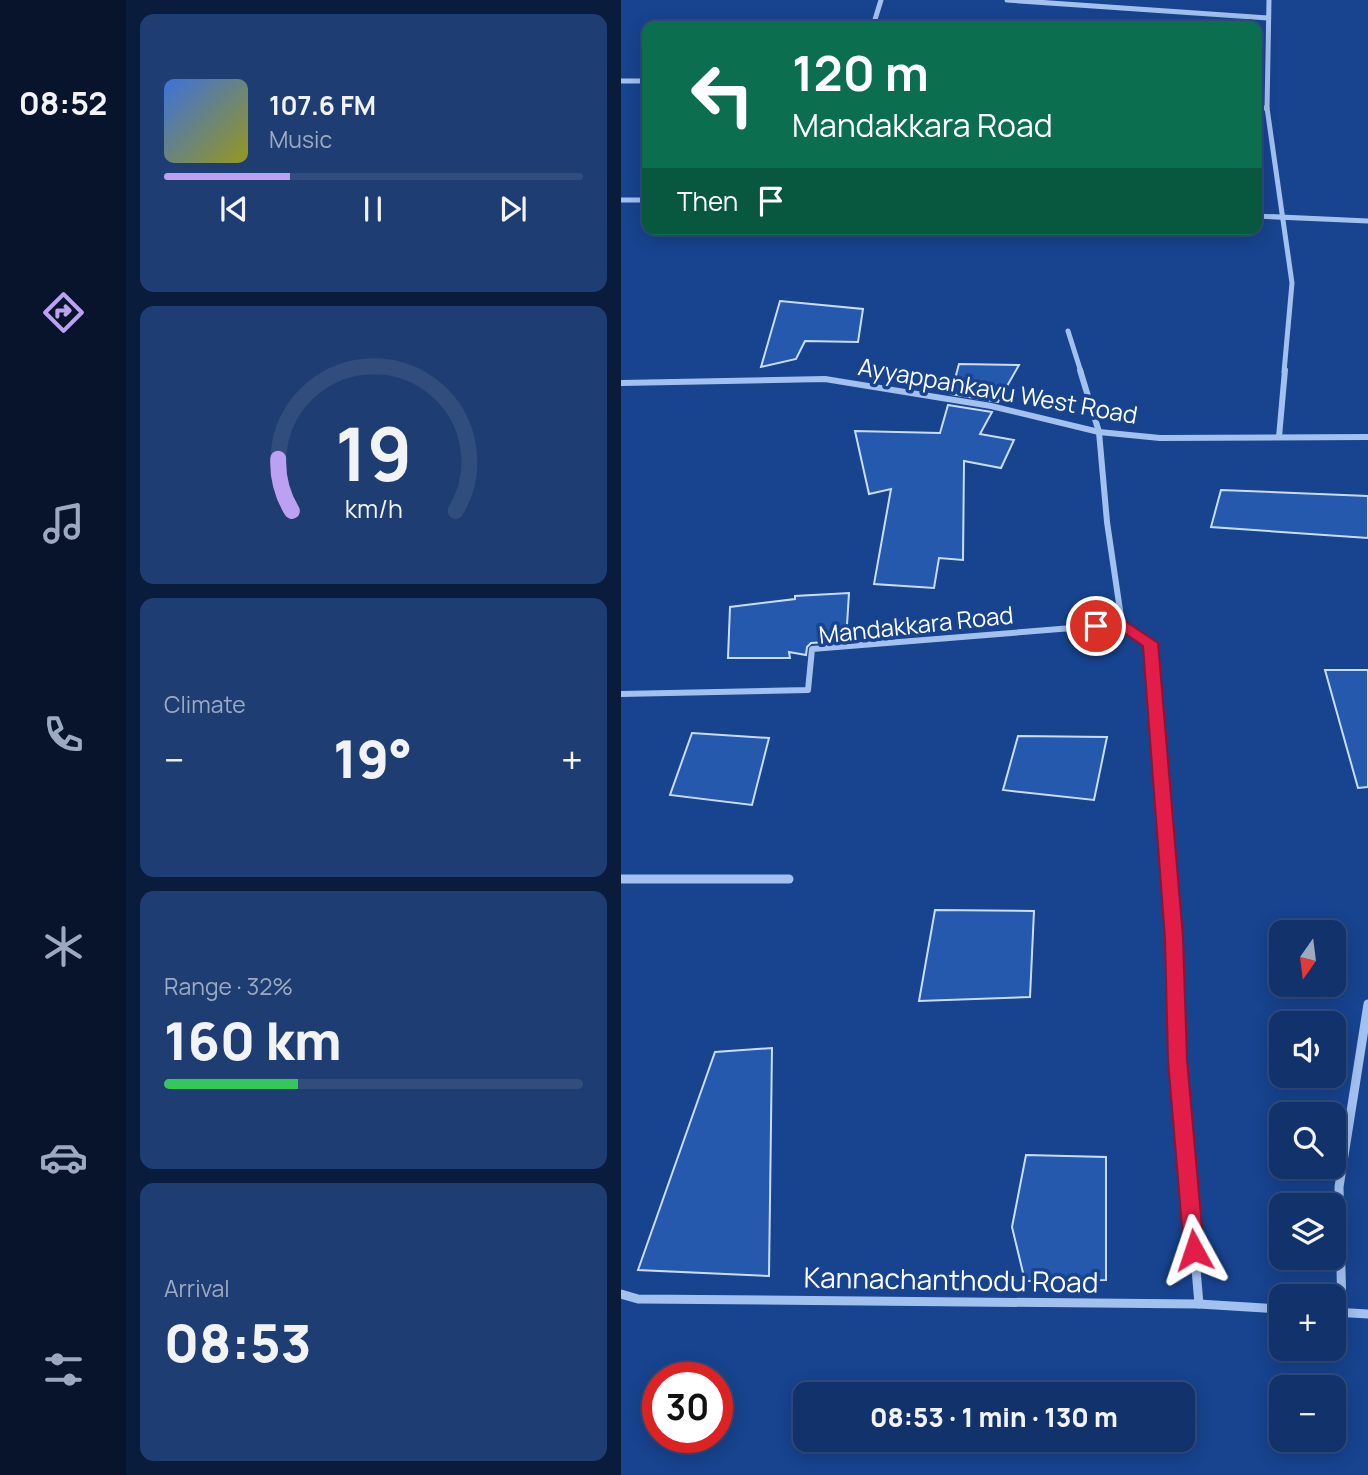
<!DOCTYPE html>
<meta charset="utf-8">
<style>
:root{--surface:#11326b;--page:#1e3e73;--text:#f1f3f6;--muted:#9caac1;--line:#304d7e;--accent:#bca0f2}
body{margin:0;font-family:Manrope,sans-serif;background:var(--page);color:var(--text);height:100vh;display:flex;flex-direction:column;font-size:26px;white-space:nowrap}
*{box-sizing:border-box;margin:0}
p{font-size:23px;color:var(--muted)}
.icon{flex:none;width:38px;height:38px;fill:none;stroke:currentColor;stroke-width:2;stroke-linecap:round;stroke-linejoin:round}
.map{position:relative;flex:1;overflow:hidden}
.details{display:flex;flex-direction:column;gap:14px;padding:14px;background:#091c3b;width:495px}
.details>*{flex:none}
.banner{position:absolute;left:21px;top:21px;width:620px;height:214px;border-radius:14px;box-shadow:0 4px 18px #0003,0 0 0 2px var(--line);background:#0b6e4f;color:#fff;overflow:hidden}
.needle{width:46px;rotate:194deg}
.controls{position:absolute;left:648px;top:920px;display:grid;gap:14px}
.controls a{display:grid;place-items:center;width:77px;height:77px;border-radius:14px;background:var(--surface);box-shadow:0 4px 18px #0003,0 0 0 2px var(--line);font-size:35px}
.speed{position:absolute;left:21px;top:1362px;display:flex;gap:14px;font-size:35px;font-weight:700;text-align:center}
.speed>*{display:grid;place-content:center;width:91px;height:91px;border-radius:50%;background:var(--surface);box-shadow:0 4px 18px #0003,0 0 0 2px var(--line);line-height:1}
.speed .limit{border:10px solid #d22;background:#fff;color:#111}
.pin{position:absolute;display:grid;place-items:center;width:60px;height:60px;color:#fff;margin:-30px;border:4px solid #fff;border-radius:50%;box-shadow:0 2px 7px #0007}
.me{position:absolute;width:77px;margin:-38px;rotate:355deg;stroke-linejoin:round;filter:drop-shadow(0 0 5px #0008)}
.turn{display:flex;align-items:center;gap:24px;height:147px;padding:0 35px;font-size:32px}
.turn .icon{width:91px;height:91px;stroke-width:2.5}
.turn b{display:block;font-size:49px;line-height:60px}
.then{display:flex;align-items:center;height:66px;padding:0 35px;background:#0003;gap:14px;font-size:26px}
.big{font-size:52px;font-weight:800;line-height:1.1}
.details .tile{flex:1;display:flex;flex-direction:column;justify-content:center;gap:10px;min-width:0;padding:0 24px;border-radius:14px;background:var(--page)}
.details .dial{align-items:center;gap:0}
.dial svg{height:182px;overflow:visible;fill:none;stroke:var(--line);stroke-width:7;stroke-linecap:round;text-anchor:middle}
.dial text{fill:var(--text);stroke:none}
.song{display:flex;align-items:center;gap:21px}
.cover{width:84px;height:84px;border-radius:10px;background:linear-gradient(135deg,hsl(220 70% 55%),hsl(60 70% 35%))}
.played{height:7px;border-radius:4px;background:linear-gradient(90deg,var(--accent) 30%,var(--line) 30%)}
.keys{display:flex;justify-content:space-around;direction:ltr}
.heat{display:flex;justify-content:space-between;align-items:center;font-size:38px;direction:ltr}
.charge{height:10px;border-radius:5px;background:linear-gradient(90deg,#34c759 32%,var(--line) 0)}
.trip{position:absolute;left:172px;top:1382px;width:402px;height:70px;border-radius:14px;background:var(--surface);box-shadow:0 4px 18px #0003,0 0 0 2px var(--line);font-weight:800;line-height:70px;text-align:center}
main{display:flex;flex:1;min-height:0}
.tabs{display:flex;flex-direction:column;width:126px;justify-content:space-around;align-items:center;background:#07142b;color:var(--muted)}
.tabs .icon{width:49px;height:49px}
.tabs .on{color:var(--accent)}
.tabs b{font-size:32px;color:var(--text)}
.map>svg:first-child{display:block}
.building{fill:#2559ad;stroke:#c9ddfb;stroke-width:2}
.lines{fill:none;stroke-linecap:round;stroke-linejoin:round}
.street-far2{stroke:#a3c1ef;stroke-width:5}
.street-far1{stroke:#a3c1ef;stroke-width:6}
.street{stroke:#a3c1ef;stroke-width:9}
.route{fill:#e11d48;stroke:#92132f;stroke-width:2}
.labels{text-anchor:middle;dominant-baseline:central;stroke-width:7;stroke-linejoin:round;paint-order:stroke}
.street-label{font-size:24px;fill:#fff;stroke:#17438f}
.near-street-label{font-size:28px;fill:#fff;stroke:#17438f}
</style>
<main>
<nav class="tabs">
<b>08:52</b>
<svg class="icon on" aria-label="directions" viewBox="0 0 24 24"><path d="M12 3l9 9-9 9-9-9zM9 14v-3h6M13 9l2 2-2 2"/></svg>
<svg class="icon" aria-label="music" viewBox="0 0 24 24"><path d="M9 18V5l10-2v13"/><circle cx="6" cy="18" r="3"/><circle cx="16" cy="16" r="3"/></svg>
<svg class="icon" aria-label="phone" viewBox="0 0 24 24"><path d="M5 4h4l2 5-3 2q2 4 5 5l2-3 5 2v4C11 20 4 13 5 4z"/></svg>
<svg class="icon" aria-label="climate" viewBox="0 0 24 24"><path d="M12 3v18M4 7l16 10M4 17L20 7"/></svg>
<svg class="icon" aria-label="car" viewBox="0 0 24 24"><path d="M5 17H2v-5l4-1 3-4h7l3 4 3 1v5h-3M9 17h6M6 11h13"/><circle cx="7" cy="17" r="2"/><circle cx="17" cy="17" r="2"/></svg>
<svg class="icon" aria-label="filters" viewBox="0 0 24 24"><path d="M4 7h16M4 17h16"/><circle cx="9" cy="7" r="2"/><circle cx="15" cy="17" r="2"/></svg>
</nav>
<section class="details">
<div class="tile">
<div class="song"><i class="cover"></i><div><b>107.6 FM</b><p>Music</p></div></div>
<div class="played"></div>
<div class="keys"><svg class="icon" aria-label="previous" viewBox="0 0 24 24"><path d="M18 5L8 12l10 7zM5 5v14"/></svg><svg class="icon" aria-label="pause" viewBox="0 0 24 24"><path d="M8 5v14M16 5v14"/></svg><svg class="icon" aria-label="next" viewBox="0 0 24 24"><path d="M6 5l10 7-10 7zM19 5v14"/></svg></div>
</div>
<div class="tile dial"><svg viewBox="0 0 100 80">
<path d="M14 69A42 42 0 1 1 86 69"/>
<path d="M14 69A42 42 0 0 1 8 46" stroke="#bca0f2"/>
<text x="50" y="56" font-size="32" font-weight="700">19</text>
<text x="50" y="72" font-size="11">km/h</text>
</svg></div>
<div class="tile"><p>Climate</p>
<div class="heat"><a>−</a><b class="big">19°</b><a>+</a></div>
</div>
<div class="tile"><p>Range · 32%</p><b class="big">160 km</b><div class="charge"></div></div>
<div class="tile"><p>Arrival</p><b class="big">08:53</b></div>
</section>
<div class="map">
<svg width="747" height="1475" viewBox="0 0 747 1475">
<rect width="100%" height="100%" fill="#17438f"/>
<g class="building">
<polygon points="159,301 242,309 237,342 184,341 175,359 140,367"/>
<polygon points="338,364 398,365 377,402 330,394"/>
<polygon points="327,405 371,412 359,434 393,440 380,468 343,461 342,560 318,558 313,588 253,584 270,489 248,494 234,431 319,433"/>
<polygon points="600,490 747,496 747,538 590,527"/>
<polygon points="228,593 225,641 190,643 186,647 185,655 168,652 169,658 107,658 109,607 174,599 174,596"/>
<polygon points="704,670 747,670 747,787 737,788"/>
<polygon points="71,733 148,738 131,805 49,795"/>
<polygon points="397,736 486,737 473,800 382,790"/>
<polygon points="314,910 413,911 409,997 298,1001"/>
<polygon points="151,1048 148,1276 17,1270 94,1052"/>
<polygon points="405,1155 485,1157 485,1280 404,1281 391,1227"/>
</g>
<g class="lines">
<g class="street-far2">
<polyline points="386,0 647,18"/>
<polyline points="648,0 646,108 671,283 663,372"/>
<polyline points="252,26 260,0"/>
<polyline points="0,81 26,81"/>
<polyline points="635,108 646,108"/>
<polyline points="0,200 26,200"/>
<polyline points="635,216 747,221"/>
<polyline points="447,331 460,372"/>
</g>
<g class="street-far1">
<polyline points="459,370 478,432 486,522 501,624 529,643 546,853"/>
<polyline points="0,383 204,379 370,406 478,432 539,438 747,437"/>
<polyline points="658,437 664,370"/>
<polyline points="0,694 187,690 191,649 501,624"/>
</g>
<g class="street">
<polyline points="546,851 553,938 557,1060 578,1304"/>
<polyline points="0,879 168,879"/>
<polyline points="0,1294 17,1299 578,1304 660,1309"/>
<polyline points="712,1312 747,1314"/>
<polyline points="721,1312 718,1187 747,1004"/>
</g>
</g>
<polygon class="route" points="501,619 537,643 562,938 566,1060 583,1250 581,1257 573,1259 566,1257 563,1250 547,1060 544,938 522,646 498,629 475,631 468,626 475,621"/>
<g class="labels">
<g class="street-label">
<text transform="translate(377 390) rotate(10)">Ayyappankavu West Road</text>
<text transform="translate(295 624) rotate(-6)">Mandakkara Road</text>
</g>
<g class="near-street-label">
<text transform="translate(330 1279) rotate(1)">Kannachanthodu Road</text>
</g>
</g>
</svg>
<div class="controls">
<a><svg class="needle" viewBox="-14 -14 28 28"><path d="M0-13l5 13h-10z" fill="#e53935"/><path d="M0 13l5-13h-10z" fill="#9caac1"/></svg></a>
<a><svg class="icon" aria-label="sound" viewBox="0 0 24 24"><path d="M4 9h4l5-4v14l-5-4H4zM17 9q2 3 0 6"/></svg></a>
<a><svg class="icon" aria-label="search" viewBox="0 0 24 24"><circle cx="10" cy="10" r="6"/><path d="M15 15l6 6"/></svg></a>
<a><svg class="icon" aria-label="layers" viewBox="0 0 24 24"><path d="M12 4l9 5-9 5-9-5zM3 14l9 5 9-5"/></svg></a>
<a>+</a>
<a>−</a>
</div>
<div class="speed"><div class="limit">30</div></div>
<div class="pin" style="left:475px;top:626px;background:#d93025"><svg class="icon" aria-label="arrive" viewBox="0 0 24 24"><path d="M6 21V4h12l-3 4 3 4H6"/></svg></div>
<svg class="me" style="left:573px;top:1250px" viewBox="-20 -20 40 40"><path d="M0-17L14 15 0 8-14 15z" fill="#e11d48" stroke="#fff" stroke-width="4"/></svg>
<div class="trip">08:53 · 1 min · 130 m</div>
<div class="banner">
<div class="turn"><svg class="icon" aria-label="left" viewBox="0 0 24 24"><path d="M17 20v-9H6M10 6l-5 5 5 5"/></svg><div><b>120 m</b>Mandakkara Road</div></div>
<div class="then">Then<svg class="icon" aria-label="arrive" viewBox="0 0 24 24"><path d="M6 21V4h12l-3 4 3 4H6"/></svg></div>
</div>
</div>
</main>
